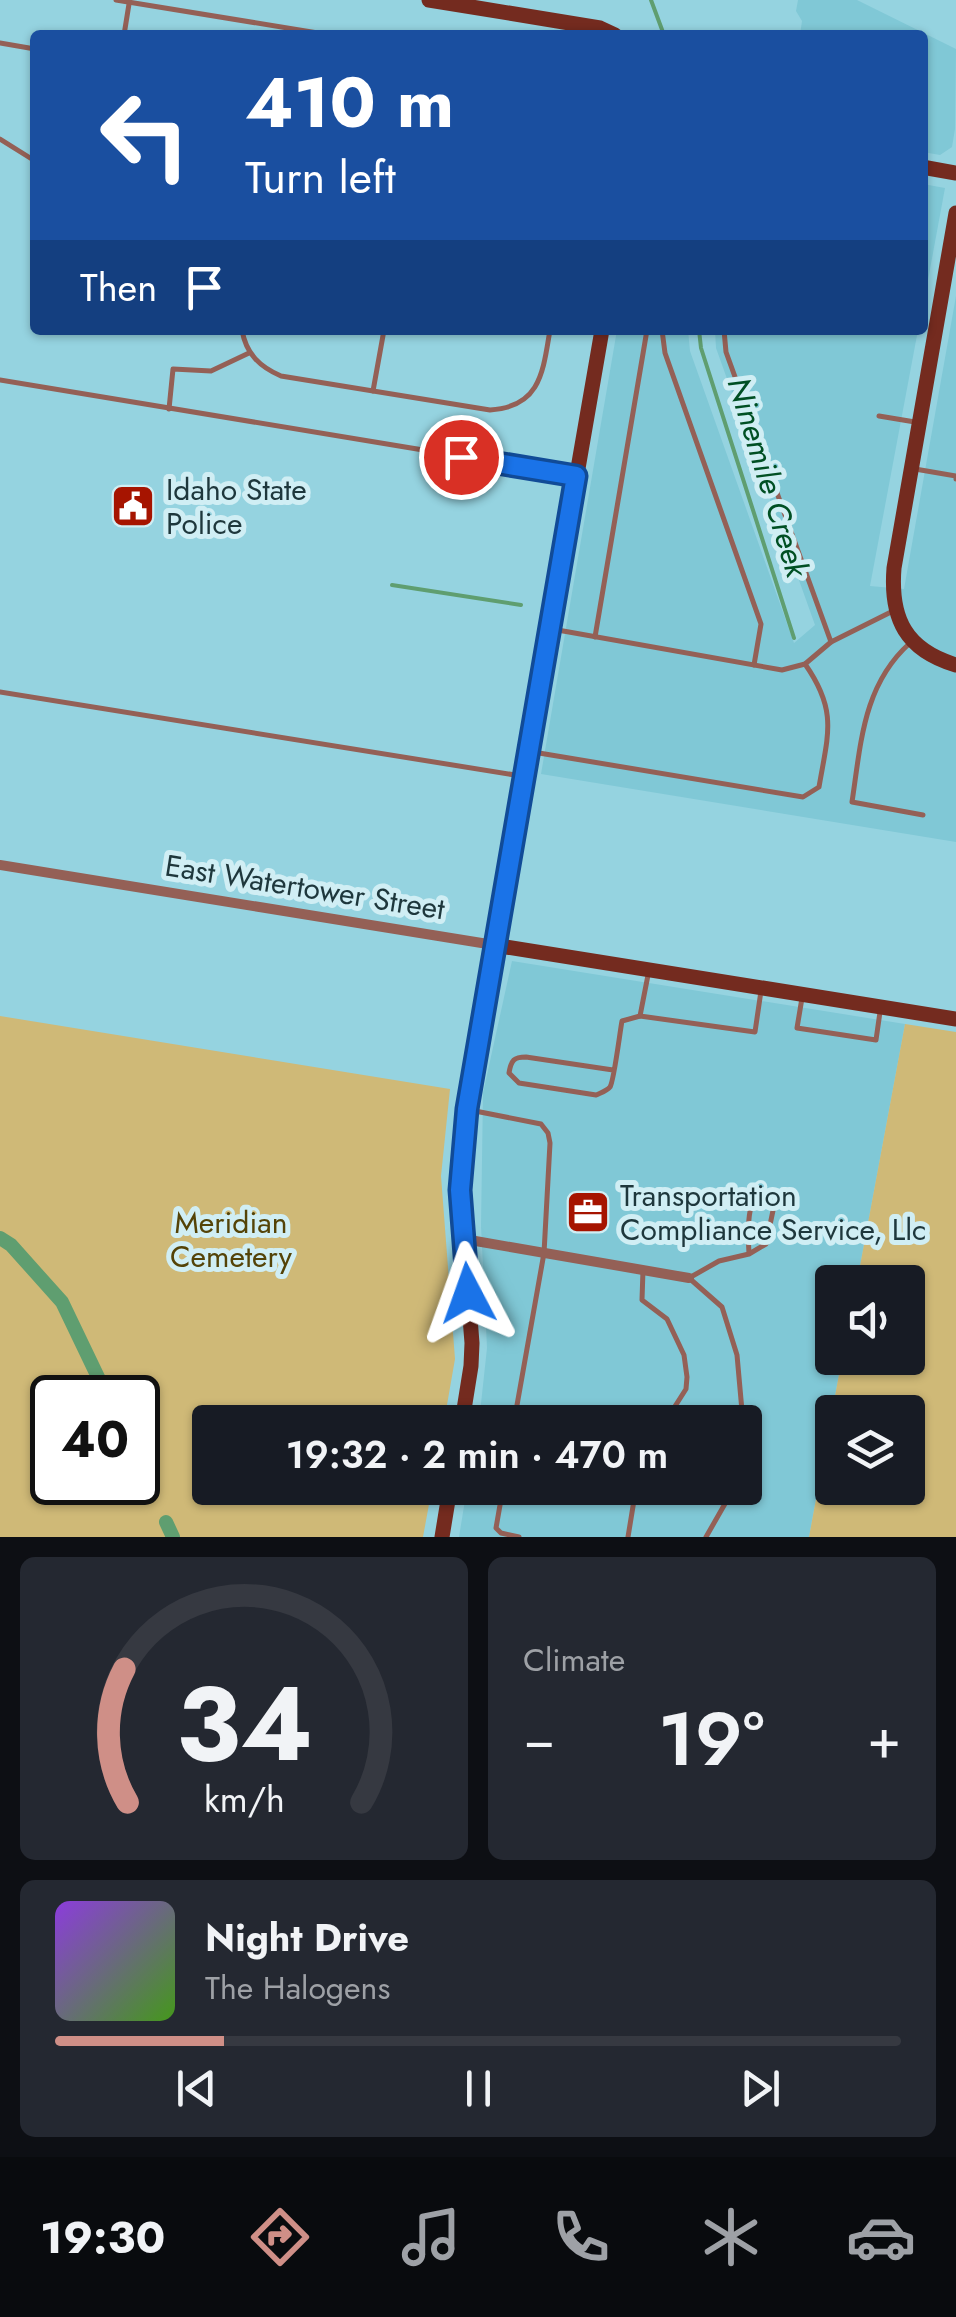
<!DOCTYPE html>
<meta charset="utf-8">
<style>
:root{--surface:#171b24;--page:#242831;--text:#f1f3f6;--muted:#9ea1a6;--line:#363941;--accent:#cf8f87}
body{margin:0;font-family:Jost,sans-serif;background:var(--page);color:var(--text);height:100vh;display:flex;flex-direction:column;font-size:38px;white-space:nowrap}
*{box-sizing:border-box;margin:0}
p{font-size:32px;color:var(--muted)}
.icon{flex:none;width:55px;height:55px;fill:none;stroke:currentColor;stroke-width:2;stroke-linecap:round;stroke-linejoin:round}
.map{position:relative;height:1537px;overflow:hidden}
.side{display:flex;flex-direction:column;gap:20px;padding:20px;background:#0d0f14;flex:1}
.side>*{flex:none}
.banner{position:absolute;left:30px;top:30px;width:898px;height:305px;border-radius:10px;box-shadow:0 2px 8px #0004;background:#1a4fa0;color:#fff;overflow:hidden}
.controls{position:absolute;left:815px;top:1265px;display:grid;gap:20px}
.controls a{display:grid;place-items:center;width:110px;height:110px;border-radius:10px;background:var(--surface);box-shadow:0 2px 8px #0004;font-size:50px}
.speed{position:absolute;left:30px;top:1375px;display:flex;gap:20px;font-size:50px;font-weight:700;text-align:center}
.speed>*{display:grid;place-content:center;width:130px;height:130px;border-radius:50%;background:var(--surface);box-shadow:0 2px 8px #0004;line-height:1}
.speed .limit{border:5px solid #111;border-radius:15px;background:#fff;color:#111}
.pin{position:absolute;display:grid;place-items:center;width:85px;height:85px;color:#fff;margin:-42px;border:5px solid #fff;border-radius:50%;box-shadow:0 2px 10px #0007}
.me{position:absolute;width:110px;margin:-55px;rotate:356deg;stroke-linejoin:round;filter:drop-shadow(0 0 8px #0008)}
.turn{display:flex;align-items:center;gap:35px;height:210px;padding:0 50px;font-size:45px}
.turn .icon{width:130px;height:130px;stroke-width:2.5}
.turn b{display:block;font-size:70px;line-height:85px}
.then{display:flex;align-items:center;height:95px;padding:0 50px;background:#0003;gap:20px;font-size:38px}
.big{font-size:75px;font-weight:600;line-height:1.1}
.side .tile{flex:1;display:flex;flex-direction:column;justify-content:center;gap:15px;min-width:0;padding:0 35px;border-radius:15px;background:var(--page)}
.side .dial{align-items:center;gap:0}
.dial svg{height:260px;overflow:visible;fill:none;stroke:var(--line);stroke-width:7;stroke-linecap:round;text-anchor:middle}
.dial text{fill:var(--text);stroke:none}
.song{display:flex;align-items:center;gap:30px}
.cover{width:120px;height:120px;border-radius:15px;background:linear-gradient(135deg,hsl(270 70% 55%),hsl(100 70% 35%))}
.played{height:10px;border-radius:5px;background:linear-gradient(90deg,var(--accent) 20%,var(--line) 20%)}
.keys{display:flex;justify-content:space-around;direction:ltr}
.heat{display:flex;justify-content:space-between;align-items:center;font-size:55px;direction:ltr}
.side .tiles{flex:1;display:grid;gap:20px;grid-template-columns:1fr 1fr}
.tile:last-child{grid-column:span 2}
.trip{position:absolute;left:192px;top:1405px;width:570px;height:100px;border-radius:10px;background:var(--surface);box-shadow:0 2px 8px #0004;font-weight:600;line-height:100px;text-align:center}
.tabs{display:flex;height:160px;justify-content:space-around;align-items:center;background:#090b0e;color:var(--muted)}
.tabs .icon{width:70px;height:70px}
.tabs .current{color:var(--accent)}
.tabs b{font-size:45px;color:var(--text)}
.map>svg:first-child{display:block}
.built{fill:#80c8d6}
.green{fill:#cfb977;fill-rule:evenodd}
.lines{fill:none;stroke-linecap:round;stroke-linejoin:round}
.stream{stroke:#5f9e70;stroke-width:4}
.canal{stroke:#5f9e70;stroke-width:14}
.lane{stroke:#946056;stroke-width:5}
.street{stroke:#946056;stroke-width:10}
.secondary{stroke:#742b1f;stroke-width:15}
.route-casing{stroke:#114b97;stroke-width:25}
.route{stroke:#1a73e8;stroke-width:18}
.labels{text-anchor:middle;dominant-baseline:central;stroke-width:10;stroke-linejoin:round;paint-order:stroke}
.poi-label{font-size:30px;fill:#1e373c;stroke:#d0eef4;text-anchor:start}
.street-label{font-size:30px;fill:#1e373c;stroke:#d0eef4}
.park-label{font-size:30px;fill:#544307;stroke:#d0eef4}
.water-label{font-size:32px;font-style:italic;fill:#005024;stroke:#d0eef4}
</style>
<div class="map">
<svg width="956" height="1537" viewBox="0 0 956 1537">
<rect width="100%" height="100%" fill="#95d3e0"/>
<g class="built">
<polygon points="798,0 857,0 956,49 955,129 952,147 940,155 923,152 922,35 800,35 802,21 796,11"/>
<polygon points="923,184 945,188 923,307 922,184"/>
<polygon points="956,296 956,842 541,774 617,330 688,330 690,351 794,643 815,625 716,348 715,330 918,330 870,586 904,589"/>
<polygon points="512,961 905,1024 857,1282 832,1282 832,1358 842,1358 809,1537 459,1537 467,1488 745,1488 745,1422 479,1422 487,1348 481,1226 483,1093"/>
</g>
<g class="green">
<path d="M0,1016L450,1089L441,1176L455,1359L444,1422H210V1488H432L423,1537H0ZM52,1398H138V1482H52Z"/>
<path d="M905,1024L956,1032V1537H809L842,1358H908V1282H857ZM832,1412H908V1488H832Z"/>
</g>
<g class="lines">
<g class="stream">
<polyline points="651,0 664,35"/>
<polyline points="699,330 701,348 794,638"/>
<polyline points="392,585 521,605"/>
</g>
<g class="canal">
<polyline points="0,1238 11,1245 62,1302 108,1398"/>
<polyline points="138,1460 151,1489"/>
<polyline points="166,1522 173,1537"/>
</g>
<g class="lane">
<polyline points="116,0 330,35"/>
<polyline points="124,35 129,4"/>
<polyline points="0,43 35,49"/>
<polyline points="0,139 35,161"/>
<path d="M242,330C246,354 260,367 281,376L490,410C541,407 543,371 550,330"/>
<polyline points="662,330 665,353 761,624 754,665"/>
<polyline points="724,330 726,352 831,642 895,610"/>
<polyline points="0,380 574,475"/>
<polyline points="373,391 384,330"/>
<polyline points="169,409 173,369 211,371 249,353"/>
<polyline points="879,416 915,422"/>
<polyline points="915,469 956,476 956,479"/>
<polyline points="552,629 782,670 805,664 831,642"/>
<polyline points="595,637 647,330"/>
<path d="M910,643C863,685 861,743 852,802L923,815"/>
<polyline points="0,692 521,776"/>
<path d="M533,752L803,797L819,787C828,734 838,711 805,664"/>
<polyline points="649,970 640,1016 755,1032 761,991"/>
<polyline points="802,998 797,1028 876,1040 880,1012"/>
<path d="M613,1070L526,1057C514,1057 511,1060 509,1073L519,1083L596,1095C600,1093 607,1091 610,1087C614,1081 620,1031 622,1021L640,1016"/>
<polyline points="470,1110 541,1124 548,1133 550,1143 544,1253 514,1422"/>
<polyline points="643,1270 642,1300 667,1319 684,1355 687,1377 686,1389 665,1422"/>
<path d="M743,1422L737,1355L722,1307L689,1278L719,1261L749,1254L766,1244L775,1201C744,1175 748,1237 749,1254"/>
<polyline points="745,1453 745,1469"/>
<polyline points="503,1488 496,1528 501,1533 519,1537"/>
<polyline points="628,1537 636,1488"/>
<polyline points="706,1537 734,1488"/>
</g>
<g class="street">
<polyline points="0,865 494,945"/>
<polyline points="464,1239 689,1278"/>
</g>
<g class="secondary">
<polyline points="429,0 600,28 615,35"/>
<polyline points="922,167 956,173"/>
<path d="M956,213L894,568C890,619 906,650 956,665"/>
<polyline points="494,945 956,1019"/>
<polyline points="462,1422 471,1366 472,1343 460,1190 467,1109 602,330"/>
<polyline points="442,1537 450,1488"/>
</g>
</g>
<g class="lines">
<g class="route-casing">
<polyline id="route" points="461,457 576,476 467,1109 460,1190 468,1293"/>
</g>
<use href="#route" class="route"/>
</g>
<defs>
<g id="civic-square" transform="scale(2.25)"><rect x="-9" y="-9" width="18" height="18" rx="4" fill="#a61400" stroke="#d0eef4"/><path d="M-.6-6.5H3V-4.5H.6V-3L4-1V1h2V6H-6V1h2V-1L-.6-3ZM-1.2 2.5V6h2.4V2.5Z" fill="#fff"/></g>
<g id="office-square" transform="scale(2.25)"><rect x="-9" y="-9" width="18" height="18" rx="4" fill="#a61400" stroke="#d0eef4"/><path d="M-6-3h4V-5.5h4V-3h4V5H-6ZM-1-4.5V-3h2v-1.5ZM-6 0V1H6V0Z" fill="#fff"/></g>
</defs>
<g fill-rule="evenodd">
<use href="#civic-square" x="133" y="506"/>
<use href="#office-square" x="588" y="1212"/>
</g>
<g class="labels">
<g class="poi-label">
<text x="166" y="489">Idaho State<tspan x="166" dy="34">Police</tspan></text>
<text x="620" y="1195">Transportation<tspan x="620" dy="34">Compliance Service, Llc</tspan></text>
</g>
<g class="street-label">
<text transform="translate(305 887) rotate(9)">East Watertower Street</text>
</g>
<g class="park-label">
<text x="231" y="1222">Meridian<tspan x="231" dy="34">Cemetery</tspan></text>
</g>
<g class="water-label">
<text transform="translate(768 477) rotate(73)">Ninemile Creek</text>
</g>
</g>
</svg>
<div class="controls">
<a><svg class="icon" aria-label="sound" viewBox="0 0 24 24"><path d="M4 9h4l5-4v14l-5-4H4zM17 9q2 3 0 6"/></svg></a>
<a><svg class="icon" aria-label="layers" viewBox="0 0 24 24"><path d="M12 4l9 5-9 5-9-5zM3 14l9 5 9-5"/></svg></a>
</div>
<div class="speed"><div class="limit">40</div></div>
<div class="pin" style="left:461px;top:457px;background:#d93025"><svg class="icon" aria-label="arrive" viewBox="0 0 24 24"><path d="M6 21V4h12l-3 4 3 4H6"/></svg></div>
<svg class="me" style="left:468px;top:1293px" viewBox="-20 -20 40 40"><path d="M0-17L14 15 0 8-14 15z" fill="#1a73e8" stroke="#fff" stroke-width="4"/></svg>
<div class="trip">19:32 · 2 min · 470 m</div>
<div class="banner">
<div class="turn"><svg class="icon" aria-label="left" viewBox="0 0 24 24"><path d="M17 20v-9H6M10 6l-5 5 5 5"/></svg><div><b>410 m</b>Turn left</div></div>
<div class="then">Then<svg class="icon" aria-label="arrive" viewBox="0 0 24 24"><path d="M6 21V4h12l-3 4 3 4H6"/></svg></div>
</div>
</div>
<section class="side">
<div class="tiles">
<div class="tile dial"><svg viewBox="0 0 100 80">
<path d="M14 69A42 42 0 1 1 86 69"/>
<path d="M14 69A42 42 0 0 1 13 28" stroke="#cf8f87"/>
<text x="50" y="56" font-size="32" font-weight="700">34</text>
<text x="50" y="72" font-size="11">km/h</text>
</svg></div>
<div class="tile"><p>Climate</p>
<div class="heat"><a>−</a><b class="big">19°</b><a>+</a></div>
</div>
<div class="tile">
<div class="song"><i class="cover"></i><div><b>Night Drive</b><p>The Halogens</p></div></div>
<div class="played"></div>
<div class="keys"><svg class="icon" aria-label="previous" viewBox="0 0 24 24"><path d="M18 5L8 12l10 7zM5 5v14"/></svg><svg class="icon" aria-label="pause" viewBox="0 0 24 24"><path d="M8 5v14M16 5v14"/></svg><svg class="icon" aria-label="next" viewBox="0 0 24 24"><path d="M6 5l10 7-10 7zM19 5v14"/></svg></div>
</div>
</div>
</section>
<nav class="tabs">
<b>19:30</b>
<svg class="icon current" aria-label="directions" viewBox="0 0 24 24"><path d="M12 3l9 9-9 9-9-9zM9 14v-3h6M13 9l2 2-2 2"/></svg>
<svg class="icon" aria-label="music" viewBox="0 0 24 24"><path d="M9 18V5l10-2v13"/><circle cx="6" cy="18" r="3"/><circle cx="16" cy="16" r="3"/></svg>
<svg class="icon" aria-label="phone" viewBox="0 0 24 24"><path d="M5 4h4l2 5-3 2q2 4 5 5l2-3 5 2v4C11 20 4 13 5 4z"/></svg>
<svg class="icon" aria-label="climate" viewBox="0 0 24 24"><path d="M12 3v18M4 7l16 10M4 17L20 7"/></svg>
<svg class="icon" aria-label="car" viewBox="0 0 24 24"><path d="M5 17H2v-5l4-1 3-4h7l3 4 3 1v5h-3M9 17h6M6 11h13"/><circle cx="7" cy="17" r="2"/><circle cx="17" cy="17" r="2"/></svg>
</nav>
